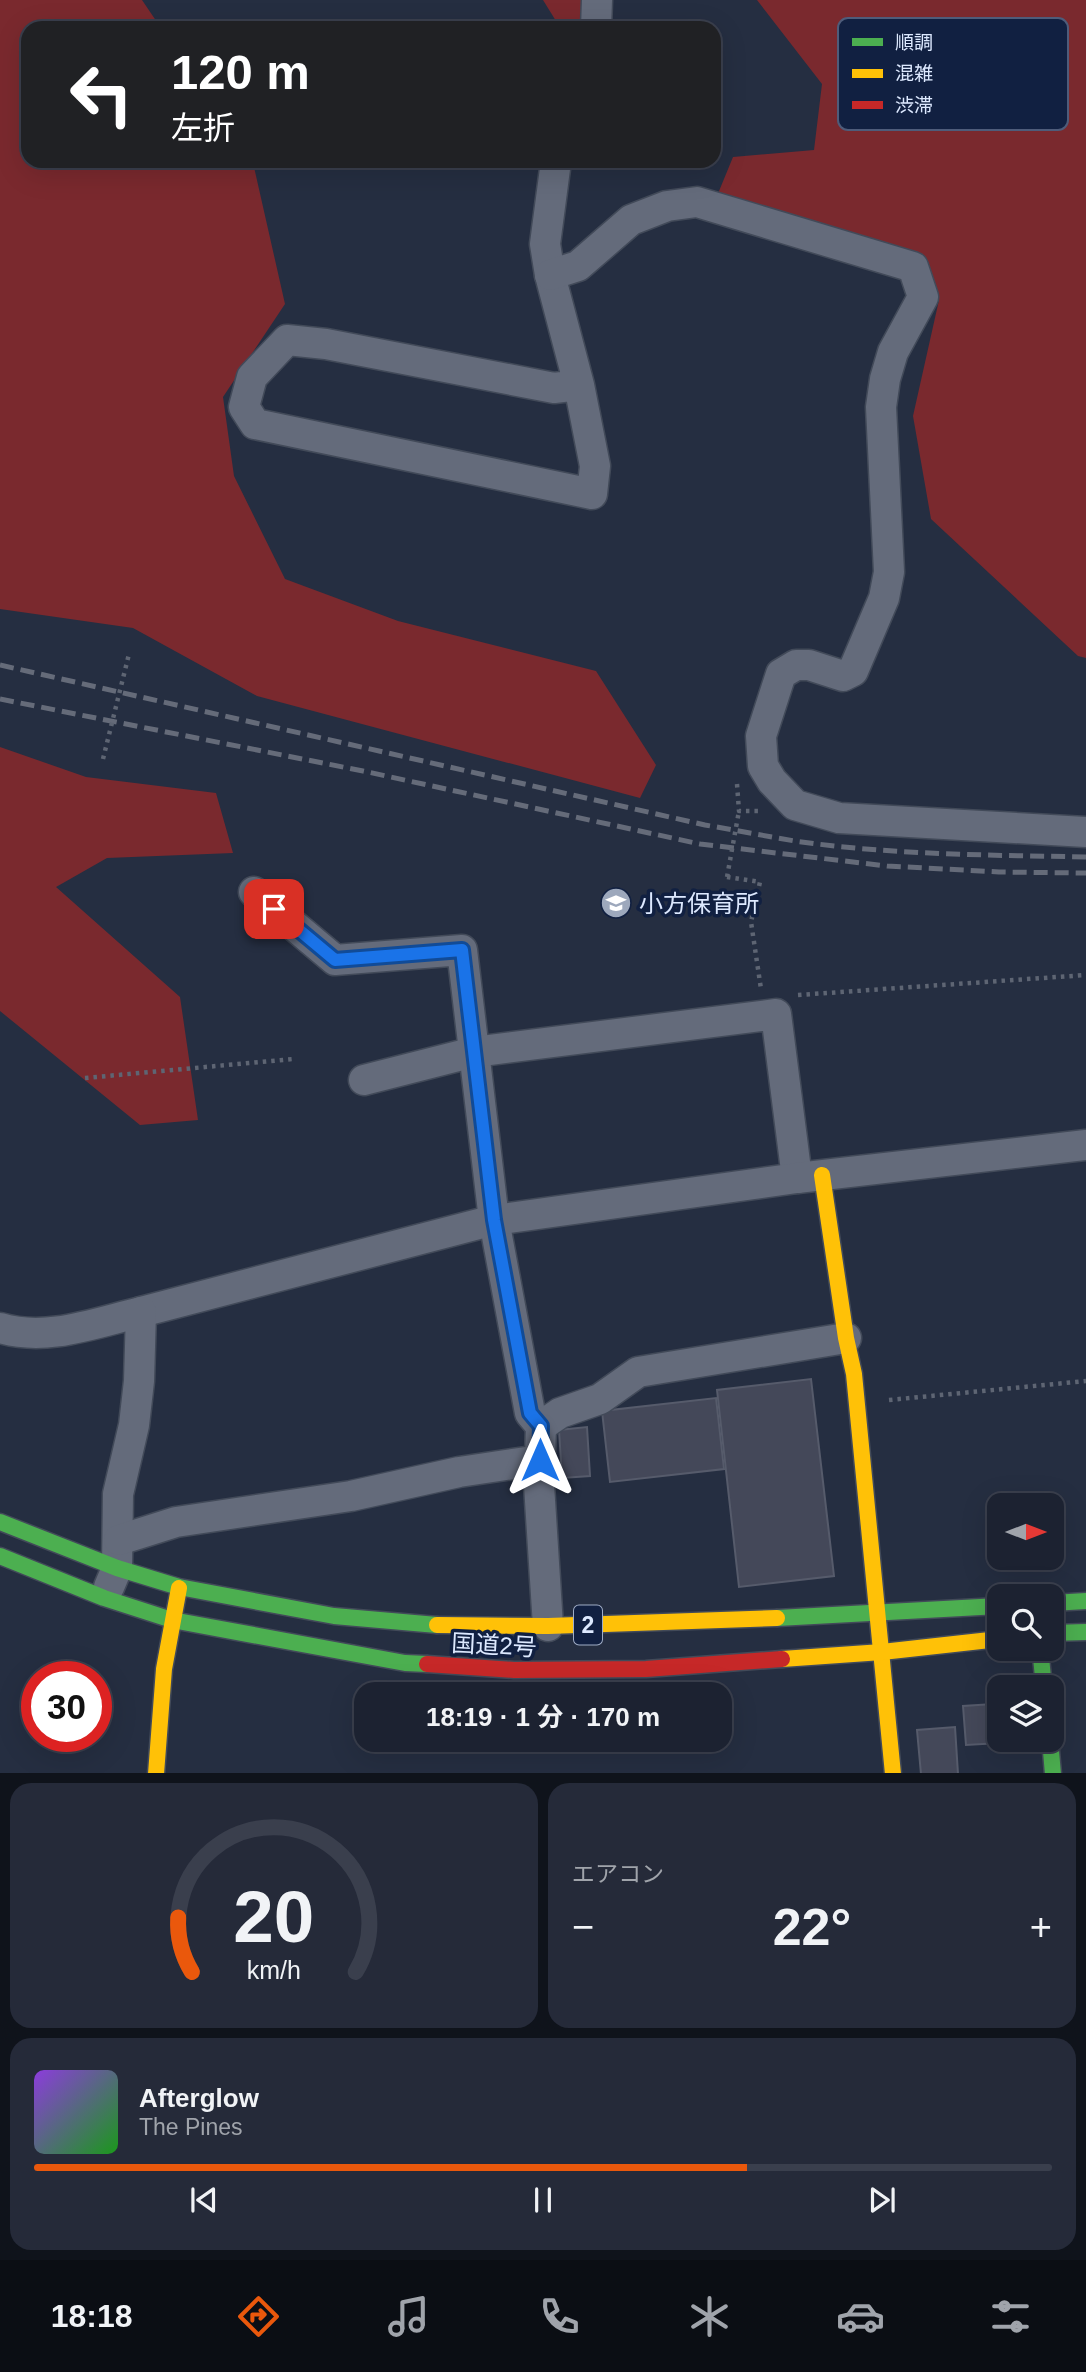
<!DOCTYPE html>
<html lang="ja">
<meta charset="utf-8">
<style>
:root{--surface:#1c2231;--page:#252a39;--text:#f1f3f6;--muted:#a0a4ab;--line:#3a3f4d;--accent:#ea580c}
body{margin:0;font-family:Helvetica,"Noto Sans JP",sans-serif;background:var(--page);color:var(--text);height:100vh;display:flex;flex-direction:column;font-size:26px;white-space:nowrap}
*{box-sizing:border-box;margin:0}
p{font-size:23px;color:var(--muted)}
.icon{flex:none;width:38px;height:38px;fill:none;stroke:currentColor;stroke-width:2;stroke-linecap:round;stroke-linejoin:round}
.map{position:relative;height:1773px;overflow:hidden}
.side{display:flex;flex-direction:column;gap:10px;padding:10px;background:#0f131b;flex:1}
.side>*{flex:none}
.banner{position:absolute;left:21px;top:21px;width:700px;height:147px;border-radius:21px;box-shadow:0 7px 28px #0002,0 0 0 2px var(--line);background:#202124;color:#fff;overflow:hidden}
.needle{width:46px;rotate:90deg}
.controls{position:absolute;left:987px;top:1493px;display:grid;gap:14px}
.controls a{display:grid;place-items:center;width:77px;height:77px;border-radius:14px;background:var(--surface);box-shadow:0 7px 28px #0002,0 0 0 2px var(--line);font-size:35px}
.speed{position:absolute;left:21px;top:1661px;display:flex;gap:14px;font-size:35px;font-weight:700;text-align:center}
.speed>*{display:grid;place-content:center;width:91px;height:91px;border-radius:50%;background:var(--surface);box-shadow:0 7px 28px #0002,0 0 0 2px var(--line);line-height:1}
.speed .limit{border:10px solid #d22;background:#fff;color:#111}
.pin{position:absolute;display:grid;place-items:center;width:60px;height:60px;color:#fff;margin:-30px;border-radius:14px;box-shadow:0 4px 10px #0006}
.me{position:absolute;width:77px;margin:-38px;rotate:0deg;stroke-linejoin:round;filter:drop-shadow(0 0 5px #0008)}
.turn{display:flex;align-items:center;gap:24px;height:147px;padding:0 35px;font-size:32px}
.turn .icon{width:91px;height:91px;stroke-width:2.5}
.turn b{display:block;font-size:49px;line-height:60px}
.big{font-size:52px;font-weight:700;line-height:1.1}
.side .tile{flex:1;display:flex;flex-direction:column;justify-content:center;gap:10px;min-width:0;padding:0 24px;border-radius:21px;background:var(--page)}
.side .dial{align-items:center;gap:0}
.dial svg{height:182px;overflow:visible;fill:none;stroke:var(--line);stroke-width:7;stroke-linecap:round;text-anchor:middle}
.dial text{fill:var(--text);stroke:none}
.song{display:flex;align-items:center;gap:21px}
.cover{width:84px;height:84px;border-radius:10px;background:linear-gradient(135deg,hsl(270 70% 55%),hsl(120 70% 35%))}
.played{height:7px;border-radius:4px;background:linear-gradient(90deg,var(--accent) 70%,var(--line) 70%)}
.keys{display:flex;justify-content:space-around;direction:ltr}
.heat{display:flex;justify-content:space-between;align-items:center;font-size:38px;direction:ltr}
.side .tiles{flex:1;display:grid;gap:10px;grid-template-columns:1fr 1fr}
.tile:last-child{grid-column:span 2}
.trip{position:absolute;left:354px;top:1682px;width:378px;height:70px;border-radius:21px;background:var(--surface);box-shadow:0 7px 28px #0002,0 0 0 2px var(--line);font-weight:700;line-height:70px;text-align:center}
.dock{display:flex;height:112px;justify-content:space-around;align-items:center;background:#0b0e14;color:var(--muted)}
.dock .icon{width:49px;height:49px}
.dock .on{color:var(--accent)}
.dock b{font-size:32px;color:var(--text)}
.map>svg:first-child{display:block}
.green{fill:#7a292e}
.building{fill:#444859;stroke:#565b6b;stroke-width:2}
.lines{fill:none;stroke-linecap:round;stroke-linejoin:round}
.street-casing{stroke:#424a59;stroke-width:33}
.fast-casing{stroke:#424a59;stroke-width:19}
.slow-casing{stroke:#424a59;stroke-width:19}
.jam-casing{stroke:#424a59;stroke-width:19}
.path{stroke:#5e6573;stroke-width:4.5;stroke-dasharray:3.5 5;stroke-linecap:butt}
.street{stroke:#646b7b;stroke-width:30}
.fast{stroke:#4caf50;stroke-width:16}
.slow{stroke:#ffc107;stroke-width:16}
.jam{stroke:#c62828;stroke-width:16}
.rail{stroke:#656b79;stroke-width:5;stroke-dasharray:14 7;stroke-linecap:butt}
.path-bridge{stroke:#5e6573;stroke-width:4.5;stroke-dasharray:3.5 5;stroke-linecap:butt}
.route-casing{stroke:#114b97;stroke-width:18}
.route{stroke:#1a73e8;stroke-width:12}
.labels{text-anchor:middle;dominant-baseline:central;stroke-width:7;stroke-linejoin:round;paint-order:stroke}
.shield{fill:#112041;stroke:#a0adc6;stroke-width:2}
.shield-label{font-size:23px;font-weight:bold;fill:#dde9ff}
.poi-label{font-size:24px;fill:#dde9ff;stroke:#112041;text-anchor:start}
.street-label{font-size:24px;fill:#dde9ff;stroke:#112041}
.key{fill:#112041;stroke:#4e5c7a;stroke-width:2}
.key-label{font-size:19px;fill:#dde9ff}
</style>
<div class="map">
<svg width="1086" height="1774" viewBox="0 0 1086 1774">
<rect width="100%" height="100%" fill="#252e41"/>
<g class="green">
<polygon points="0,0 142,0 161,28 28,28 28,161 250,161 254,167 285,304 223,397 234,476 285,579 398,621 596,671 656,765 640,798 257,696 133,628 0,609"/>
<polygon points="543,0 611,0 600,28 564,28 556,21"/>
<polygon points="757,0 1086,0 1086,658 1078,656 931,519 913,416 939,300 926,261 717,196 733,157 814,150 822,84"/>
<polygon points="0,747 86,777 216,793 233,853 107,858 56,887 180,997 198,1120 140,1125 0,1011"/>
</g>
<g class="building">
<polygon points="811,1379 834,1576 739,1587 717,1390"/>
<polygon points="716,1398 724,1469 610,1482 602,1411"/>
<polygon points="587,1427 590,1476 562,1478 559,1430"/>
<polygon points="993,1704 994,1724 999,1723 999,1740 1020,1740 1020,1742 966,1745 963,1706"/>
<polygon points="955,1727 958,1774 921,1774 917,1730"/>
</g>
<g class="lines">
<g class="street-casing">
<g id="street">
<polyline points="596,28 597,0"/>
<polyline points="556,161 545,244 550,275 579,385 595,466 592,494 255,424 244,407 252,377 287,340 326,344 554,388 579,385"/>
<polyline points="550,275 578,266 631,220 667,206 697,202 913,267 923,297 893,352 885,379 881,407 889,572 884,598 853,671 843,676 809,665 796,665 781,674 761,736 763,766 772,781 795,805 839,818 1086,832"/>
<polyline points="254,892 335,960 462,950 494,1220 530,1413 541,1426 539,1485 548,1626"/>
<polyline points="364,1080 474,1052 776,1014 797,1178"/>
<polyline points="141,1312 494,1220 797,1178 1086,1145"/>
<path d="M0,1328C47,1342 95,1323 141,1312L139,1381L134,1425L118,1494L117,1568L109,1587"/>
<polyline points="541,1426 560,1413 600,1399 638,1372 846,1338"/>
<polyline points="119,1540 176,1522 351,1496 459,1472 540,1460"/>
</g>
</g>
<g class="fast-casing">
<g id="fast">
<polyline points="0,1522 117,1568 179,1587 334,1616 437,1625"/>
<polyline points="0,1556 104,1598 172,1620 405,1663 427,1664"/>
<polyline points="1052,1603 1086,1601"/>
<polyline points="777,1618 999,1606"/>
<polyline points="1052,1633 1086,1632"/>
<polyline points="1040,1648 1044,1687"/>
<polyline points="1050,1740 1053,1774"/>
</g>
</g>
<g class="slow-casing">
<g id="slow">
<polyline points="822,1175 846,1338 854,1374 893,1774"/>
<polyline points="437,1625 548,1626 777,1618"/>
<polyline points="782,1659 882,1652 999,1639"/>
<polyline points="156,1774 164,1669 179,1588"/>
</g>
</g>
<g class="jam-casing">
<polyline id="jam" points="427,1664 514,1670 646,1669 782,1659"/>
</g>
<g class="path">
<polyline points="737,784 739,811 760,811"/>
<polyline points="727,877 760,882 751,922 761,989"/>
<polyline points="798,995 1086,975"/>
<polyline points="85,1078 293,1059"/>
<polyline points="889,1400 1086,1381"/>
</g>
<use href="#street" class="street"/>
<use href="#fast" class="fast"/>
<use href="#slow" class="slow"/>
<use href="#jam" class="jam"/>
<g class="rail">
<path d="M0,665L705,825C735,830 765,836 795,841C891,855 990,855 1086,857"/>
<polyline points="0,699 363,771 700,844 887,866 999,872 1086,873"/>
</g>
<g class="path-bridge">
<polyline points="103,759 129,654"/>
<polyline points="727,877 739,811"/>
</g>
</g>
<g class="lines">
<g class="route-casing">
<polyline id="route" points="274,909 335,960 462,950 494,1220 530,1413 541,1426 540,1460"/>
</g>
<use href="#route" class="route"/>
</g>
<defs>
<g id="school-disc" transform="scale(1.575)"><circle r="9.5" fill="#9da8bc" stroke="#112041"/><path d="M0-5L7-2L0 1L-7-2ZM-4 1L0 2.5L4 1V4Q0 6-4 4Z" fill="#fff"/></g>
</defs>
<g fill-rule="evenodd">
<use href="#school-disc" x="616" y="903"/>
</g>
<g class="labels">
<rect class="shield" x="574" y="1605.5" width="28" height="39" rx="5"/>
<g class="shield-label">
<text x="588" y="1625">2</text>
</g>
<g class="poi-label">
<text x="639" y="903">小方保育所</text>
</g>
<g class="street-label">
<text transform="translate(494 1645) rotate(3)">国道2号</text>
</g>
</g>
<rect x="838" y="18" width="230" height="112" rx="10" class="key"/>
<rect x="852" y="38" width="31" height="8" fill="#4caf50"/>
<rect x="852" y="69" width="31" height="9" fill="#ffc107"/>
<rect x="852" y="101" width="31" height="8" fill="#c62828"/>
<g class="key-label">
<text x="895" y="49">順調</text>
<text x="895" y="80">混雑</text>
<text x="895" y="112">渋滞</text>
</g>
</svg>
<div class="controls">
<a><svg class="needle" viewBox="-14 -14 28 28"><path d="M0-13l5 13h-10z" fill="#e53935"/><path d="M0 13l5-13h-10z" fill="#a0a4ab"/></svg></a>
<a><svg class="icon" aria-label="search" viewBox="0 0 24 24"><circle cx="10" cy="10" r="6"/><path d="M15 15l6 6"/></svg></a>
<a><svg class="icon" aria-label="layers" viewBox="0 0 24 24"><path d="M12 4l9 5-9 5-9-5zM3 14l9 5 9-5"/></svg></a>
</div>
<div class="speed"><div class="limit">30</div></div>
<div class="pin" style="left:274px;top:909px;background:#d93025"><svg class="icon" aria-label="arrive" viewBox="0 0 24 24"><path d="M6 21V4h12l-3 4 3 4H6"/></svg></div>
<svg class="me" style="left:540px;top:1460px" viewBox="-20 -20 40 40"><path d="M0-17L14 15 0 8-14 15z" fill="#1a73e8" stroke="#fff" stroke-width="4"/></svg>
<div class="trip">18:19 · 1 分 · 170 m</div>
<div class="banner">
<div class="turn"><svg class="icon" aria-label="left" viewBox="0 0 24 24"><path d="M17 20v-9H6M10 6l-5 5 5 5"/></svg><div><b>120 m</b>左折</div></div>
</div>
</div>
<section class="side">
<div class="tiles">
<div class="tile dial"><svg viewBox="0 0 100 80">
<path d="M14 69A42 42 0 1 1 86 69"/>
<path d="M14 69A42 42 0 0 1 8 45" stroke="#ea580c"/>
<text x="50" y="56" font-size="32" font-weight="700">20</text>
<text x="50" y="72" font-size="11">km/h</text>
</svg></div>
<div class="tile"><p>エアコン</p>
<div class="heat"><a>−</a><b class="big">22°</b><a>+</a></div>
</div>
<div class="tile">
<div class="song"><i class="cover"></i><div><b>Afterglow</b><p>The Pines</p></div></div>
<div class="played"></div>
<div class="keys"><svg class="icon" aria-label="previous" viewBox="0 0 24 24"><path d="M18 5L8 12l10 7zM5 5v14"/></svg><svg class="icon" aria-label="pause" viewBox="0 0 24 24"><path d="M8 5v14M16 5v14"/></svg><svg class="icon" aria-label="next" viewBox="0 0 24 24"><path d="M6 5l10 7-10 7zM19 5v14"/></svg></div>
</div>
</div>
</section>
<nav class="dock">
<b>18:18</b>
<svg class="icon on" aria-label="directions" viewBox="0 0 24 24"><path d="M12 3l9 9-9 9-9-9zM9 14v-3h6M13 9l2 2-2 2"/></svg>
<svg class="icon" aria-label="music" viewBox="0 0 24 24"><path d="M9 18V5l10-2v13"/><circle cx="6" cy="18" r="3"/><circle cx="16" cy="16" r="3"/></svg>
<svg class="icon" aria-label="phone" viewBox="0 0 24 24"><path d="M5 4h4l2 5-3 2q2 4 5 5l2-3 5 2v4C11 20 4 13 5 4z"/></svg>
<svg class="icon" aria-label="climate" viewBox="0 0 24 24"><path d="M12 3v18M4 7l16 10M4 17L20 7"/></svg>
<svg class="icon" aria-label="car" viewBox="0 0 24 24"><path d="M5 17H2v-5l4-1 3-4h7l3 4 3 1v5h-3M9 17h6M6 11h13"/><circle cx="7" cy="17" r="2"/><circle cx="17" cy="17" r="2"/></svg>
<svg class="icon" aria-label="filters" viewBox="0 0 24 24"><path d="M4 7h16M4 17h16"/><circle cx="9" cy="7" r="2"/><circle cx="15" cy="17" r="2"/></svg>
</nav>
